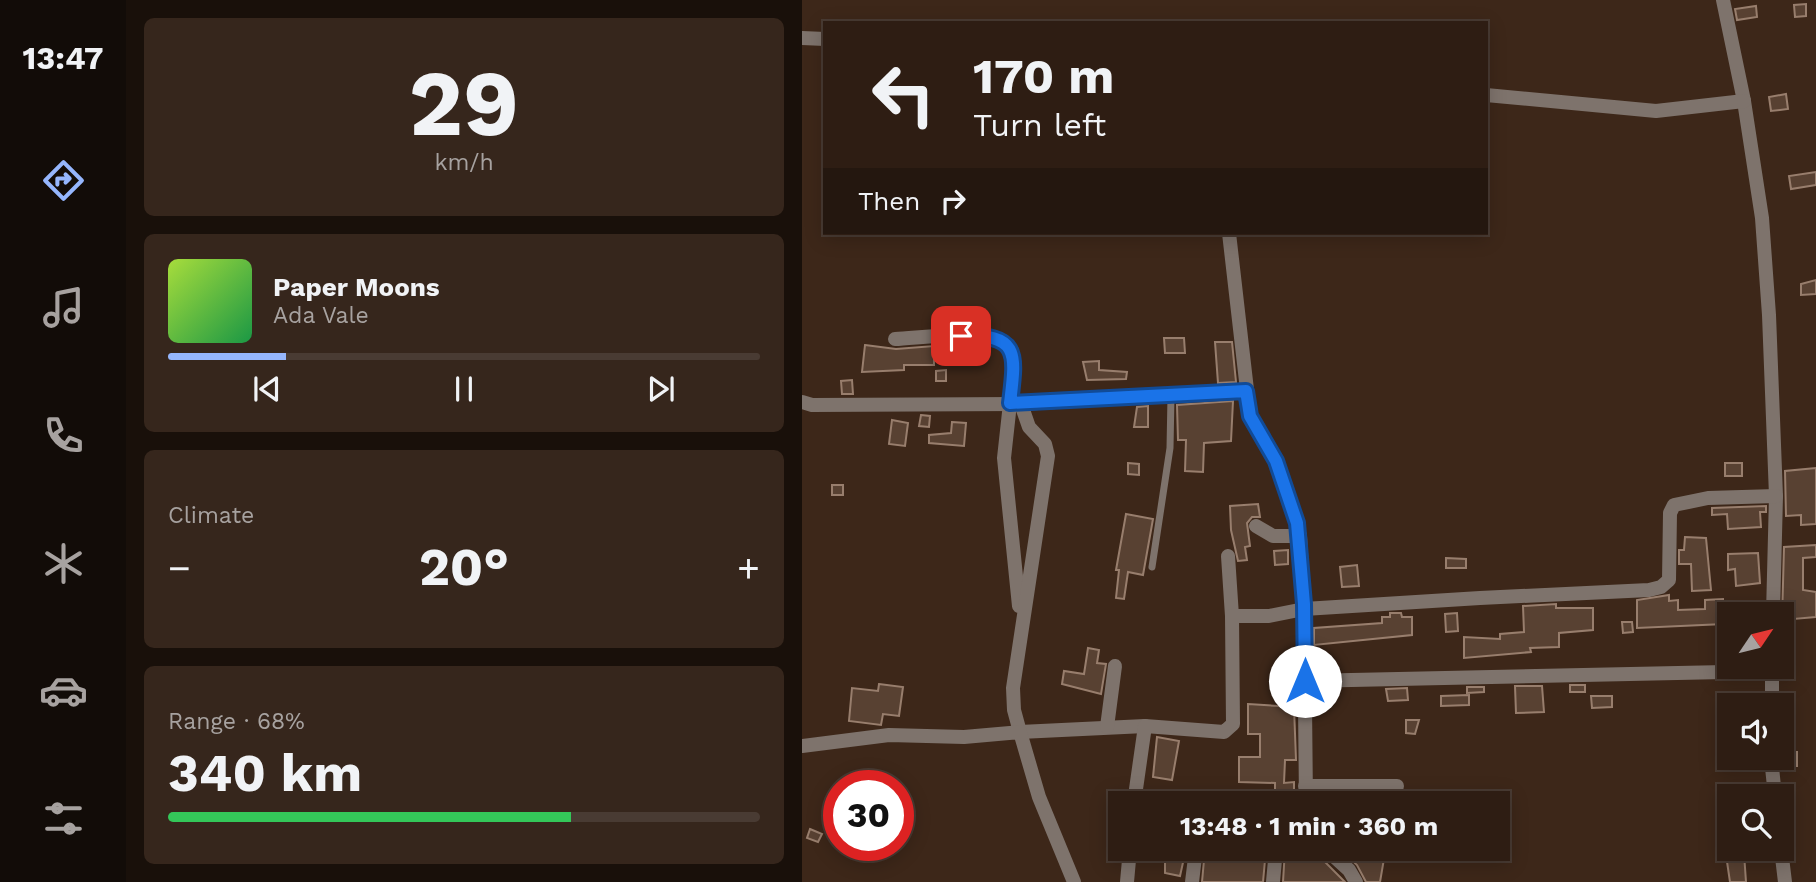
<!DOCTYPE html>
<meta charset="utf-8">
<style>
:root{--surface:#2e1d13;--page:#36261c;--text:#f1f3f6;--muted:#a7a2a0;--line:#493b33;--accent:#95b6fd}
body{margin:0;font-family:"Work Sans",sans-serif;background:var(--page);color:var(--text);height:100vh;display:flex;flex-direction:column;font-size:26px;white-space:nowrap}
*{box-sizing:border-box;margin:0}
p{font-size:23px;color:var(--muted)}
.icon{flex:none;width:38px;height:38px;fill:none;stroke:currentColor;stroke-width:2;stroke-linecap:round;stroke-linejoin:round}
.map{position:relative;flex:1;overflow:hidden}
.sheet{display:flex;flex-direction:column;gap:18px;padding:18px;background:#19100a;width:676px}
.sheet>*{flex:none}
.top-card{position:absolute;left:21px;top:21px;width:665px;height:214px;border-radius:0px;box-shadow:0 4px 18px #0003,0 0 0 2px var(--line);background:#2e1d13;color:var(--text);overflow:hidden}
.needle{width:46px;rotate:55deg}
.controls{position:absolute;left:915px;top:602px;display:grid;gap:14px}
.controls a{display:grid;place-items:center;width:77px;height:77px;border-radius:0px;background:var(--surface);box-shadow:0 4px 18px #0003,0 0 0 2px var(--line);font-size:35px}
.speed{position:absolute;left:21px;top:770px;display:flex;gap:14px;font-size:35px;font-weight:700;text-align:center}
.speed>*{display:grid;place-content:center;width:91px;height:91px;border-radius:50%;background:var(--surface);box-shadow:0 4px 18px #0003,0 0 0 2px var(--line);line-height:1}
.speed .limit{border:10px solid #d22;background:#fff;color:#111}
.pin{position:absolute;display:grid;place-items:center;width:60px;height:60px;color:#fff;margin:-30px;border-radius:14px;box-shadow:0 4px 10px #0006}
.me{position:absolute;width:77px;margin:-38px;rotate:0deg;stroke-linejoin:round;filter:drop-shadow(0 0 5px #0008)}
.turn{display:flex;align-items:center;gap:24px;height:147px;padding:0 35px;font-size:32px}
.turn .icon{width:91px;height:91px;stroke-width:2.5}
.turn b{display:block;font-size:49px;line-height:60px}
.then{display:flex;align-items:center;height:66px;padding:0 35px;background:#0003;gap:14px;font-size:26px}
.big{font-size:52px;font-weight:700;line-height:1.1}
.sheet .widget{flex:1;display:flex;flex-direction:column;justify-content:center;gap:10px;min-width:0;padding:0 24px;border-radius:10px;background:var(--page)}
.sheet .dial{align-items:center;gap:0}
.dial b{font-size:91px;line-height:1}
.song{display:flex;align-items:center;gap:21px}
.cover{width:84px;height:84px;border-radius:10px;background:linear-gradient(135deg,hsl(80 70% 55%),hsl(140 70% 35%))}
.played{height:7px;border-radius:4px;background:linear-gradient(90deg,var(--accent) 20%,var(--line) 20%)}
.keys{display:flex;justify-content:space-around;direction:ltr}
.heat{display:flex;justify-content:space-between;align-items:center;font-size:38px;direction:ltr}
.charge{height:10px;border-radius:5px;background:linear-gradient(90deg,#34c759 68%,var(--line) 0)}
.trip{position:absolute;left:306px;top:791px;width:402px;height:70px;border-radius:0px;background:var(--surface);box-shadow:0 4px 18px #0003,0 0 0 2px var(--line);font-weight:700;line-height:70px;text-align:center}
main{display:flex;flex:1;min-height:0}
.tab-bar{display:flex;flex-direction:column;width:126px;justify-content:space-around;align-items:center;background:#120c08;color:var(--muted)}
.tab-bar .icon{width:49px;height:49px}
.tab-bar .selected{color:var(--accent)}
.tab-bar b{font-size:32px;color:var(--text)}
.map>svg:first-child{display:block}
.building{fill:#584132;stroke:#987e6d;stroke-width:2}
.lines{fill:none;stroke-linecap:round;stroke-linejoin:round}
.service{stroke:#7e736c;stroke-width:7}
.minor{stroke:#7e736c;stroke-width:14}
.route-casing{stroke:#114b97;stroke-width:18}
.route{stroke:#1a73e8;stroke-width:12}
</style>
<main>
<nav class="tab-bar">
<b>13:47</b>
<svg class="icon selected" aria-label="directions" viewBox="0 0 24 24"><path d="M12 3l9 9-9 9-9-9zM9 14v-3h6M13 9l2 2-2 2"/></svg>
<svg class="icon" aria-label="music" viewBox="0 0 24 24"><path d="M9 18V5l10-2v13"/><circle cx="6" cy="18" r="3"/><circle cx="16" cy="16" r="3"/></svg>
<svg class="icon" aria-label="phone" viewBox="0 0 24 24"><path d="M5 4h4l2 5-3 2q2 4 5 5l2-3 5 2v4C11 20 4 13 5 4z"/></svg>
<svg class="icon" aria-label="climate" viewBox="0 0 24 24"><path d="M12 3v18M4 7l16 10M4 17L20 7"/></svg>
<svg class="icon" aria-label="car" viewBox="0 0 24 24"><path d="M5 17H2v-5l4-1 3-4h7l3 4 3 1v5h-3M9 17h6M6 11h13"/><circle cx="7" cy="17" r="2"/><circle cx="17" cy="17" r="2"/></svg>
<svg class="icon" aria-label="filters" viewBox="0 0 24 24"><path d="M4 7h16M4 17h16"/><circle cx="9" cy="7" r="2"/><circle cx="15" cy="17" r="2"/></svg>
</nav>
<section class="sheet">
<div class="widget dial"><b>29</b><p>km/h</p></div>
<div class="widget">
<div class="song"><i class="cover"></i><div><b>Paper Moons</b><p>Ada Vale</p></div></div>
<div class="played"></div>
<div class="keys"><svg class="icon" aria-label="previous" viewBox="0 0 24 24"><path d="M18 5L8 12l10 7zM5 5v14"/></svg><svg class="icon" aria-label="pause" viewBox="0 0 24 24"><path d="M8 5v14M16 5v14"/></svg><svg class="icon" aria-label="next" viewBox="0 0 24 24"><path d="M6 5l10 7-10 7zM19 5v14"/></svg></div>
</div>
<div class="widget"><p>Climate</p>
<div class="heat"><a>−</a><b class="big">20°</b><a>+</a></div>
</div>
<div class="widget"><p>Range · 68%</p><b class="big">340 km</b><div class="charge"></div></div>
</section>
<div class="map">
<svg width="1015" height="882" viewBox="0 0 1015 882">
<rect width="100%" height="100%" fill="#3d2719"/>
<g class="building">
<polygon points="1004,4 1004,16 993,17 992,5"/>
<polygon points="954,6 955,17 935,20 933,9"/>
<polygon points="984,94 986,109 969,111 967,97"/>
<polygon points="1014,172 1014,185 989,189 987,176"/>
<polygon points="1014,280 1014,294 999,295 999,284"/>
<polygon points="362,338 382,338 383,353 363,353"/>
<polygon points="413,342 430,342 434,382 416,383"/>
<polygon points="63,345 94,349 132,346 132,365 102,365 102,370 60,372"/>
<polygon points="297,361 297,370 325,372 324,379 285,380 281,362"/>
<polygon points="144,370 144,381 134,381 134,371"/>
<polygon points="50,380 51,394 40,394 39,381"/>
<polygon points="431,401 429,441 402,443 401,472 383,471 384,440 376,440 375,405"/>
<polygon points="346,406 346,427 332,427 335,407"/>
<polygon points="119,415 128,416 127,427 117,426"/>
<polygon points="90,420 106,423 103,446 87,444"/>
<polygon points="150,422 164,423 162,446 127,443 127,435 149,433"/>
<polygon points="326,463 337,464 337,475 326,474"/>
<rect x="923" y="463" width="17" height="13"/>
<polygon points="1014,468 1014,524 999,525 999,515 984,516 983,471"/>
<rect x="30" y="485" width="11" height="10"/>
<polygon points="456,504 458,517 450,517 445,523 448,546 443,547 445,560 436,561 429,530 428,506"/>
<polygon points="964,506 964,512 958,512 959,527 926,529 925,514 910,515 910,508"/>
<polygon points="324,514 351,519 341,575 326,572 322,599 314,598 317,570 314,570"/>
<polygon points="883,537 904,538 909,590 890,591 889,564 877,564 877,550 882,550"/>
<polygon points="1014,545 1014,557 1001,558 1001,590 1014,592 1014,617 980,620 982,547"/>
<polygon points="486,550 486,564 473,565 472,551"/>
<polygon points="956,553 958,583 934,586 933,569 926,570 926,554"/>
<polygon points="644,558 664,559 664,568 644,568"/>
<polygon points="555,565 557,586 540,587 538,567"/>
<polygon points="867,595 867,601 876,600 876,610 903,609 903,600 921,599 922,624 835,628 835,600"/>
<polygon points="754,604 754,608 791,608 791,630 757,633 757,647 728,648 729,652 662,658 662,637 698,639 698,634 722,632 721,606"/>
<polygon points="588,613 599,613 600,617 610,617 610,635 512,645 512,628 580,623 580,617 588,617"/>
<polygon points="655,613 656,631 644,632 643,614"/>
<polygon points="820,622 830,622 831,632 821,633"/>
<polygon points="286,648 297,650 295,663 304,664 299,694 260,684 262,671 282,674"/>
<polygon points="77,684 101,687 97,716 81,714 79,725 47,721 50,688 76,691"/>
<rect x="768" y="685" width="15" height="7"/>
<polygon points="713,686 740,686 742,712 714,713"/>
<polygon points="665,687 682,687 682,692 665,693"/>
<polygon points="605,688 606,700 586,701 584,689"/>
<polygon points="667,695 667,705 639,706 639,696"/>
<polygon points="789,696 810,696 810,707 790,708"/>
<polygon points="446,704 492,707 494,760 483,760 482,783 492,782 492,803 473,803 473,783 437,782 437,757 458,757 458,734 446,734"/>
<polygon points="604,720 617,720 613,734 604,733"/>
<polygon points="355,737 377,741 370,780 351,777"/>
<rect x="980" y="752" width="15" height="14"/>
<polygon points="8,829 20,834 16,842 5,838"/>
<polygon points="363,849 384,849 378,876 363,873"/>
<polygon points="403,849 464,849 461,882 400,882"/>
<polygon points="483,849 515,849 517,856 543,882 481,882"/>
<polygon points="538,849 583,853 578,882 564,882 555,865"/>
<polygon points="942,853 944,882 928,882 924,855"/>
</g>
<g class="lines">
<polyline class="service" points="350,567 368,448 369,396"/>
<g class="minor">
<polyline points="921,0 942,101 960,218 967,315 974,496 971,614"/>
<polyline points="0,38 23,39"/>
<polyline points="684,95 854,111 942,101"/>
<polyline points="427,233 448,416 473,461 498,536 502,604 504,803"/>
<path d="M93,339C122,338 194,325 210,351L212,367L202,458L217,606"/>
<polyline points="0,402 10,405 219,404 445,391"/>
<polyline points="219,404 227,427 243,444 246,456 211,688 212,710 218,732 343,726"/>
<polyline points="454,526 471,536 498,536"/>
<polyline points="426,556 430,616"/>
<polyline points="503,681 970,671"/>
<polyline points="970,705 970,667"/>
<polyline points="305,727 313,666"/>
<polyline points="0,746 87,735 162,737 218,732 237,797 272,882"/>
<polyline points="969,758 973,796"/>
<polyline points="503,786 595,786"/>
<polyline points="332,803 343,726 422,732 431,724 430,616 467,616 502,609 678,598 847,590 859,587 867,580 868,513 872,505 906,498 974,496"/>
<polyline points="524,849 547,870 554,882"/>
<polyline points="979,849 983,882"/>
<polyline points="325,882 328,849"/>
<polyline points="390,882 394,849"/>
<polyline points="471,882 474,849"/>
</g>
</g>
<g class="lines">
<g class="route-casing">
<path id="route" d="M159,336C218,334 214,353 208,403L444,391L448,416L474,461L495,523L502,604L503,681"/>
</g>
<use href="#route" class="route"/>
</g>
</svg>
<div class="controls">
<a><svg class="needle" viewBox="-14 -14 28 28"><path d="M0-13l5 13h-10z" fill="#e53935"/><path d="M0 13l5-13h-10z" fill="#a7a2a0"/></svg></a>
<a><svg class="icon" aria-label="sound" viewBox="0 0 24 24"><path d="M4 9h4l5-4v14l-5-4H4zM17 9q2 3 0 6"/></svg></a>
<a><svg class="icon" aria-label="search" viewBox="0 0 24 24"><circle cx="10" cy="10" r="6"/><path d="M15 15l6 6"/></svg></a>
</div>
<div class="speed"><div class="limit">30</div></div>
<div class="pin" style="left:159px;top:336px;background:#d93025"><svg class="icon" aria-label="arrive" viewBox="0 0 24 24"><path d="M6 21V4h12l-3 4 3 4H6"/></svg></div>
<svg class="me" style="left:503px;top:681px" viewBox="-20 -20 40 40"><circle r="19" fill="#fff"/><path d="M0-13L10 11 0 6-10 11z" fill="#1a73e8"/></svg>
<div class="trip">13:48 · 1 min · 360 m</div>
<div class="top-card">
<div class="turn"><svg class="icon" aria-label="left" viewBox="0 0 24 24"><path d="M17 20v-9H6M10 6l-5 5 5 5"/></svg><div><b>170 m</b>Turn left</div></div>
<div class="then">Then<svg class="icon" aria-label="right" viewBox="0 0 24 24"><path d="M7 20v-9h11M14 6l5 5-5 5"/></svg></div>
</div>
</div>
</main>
